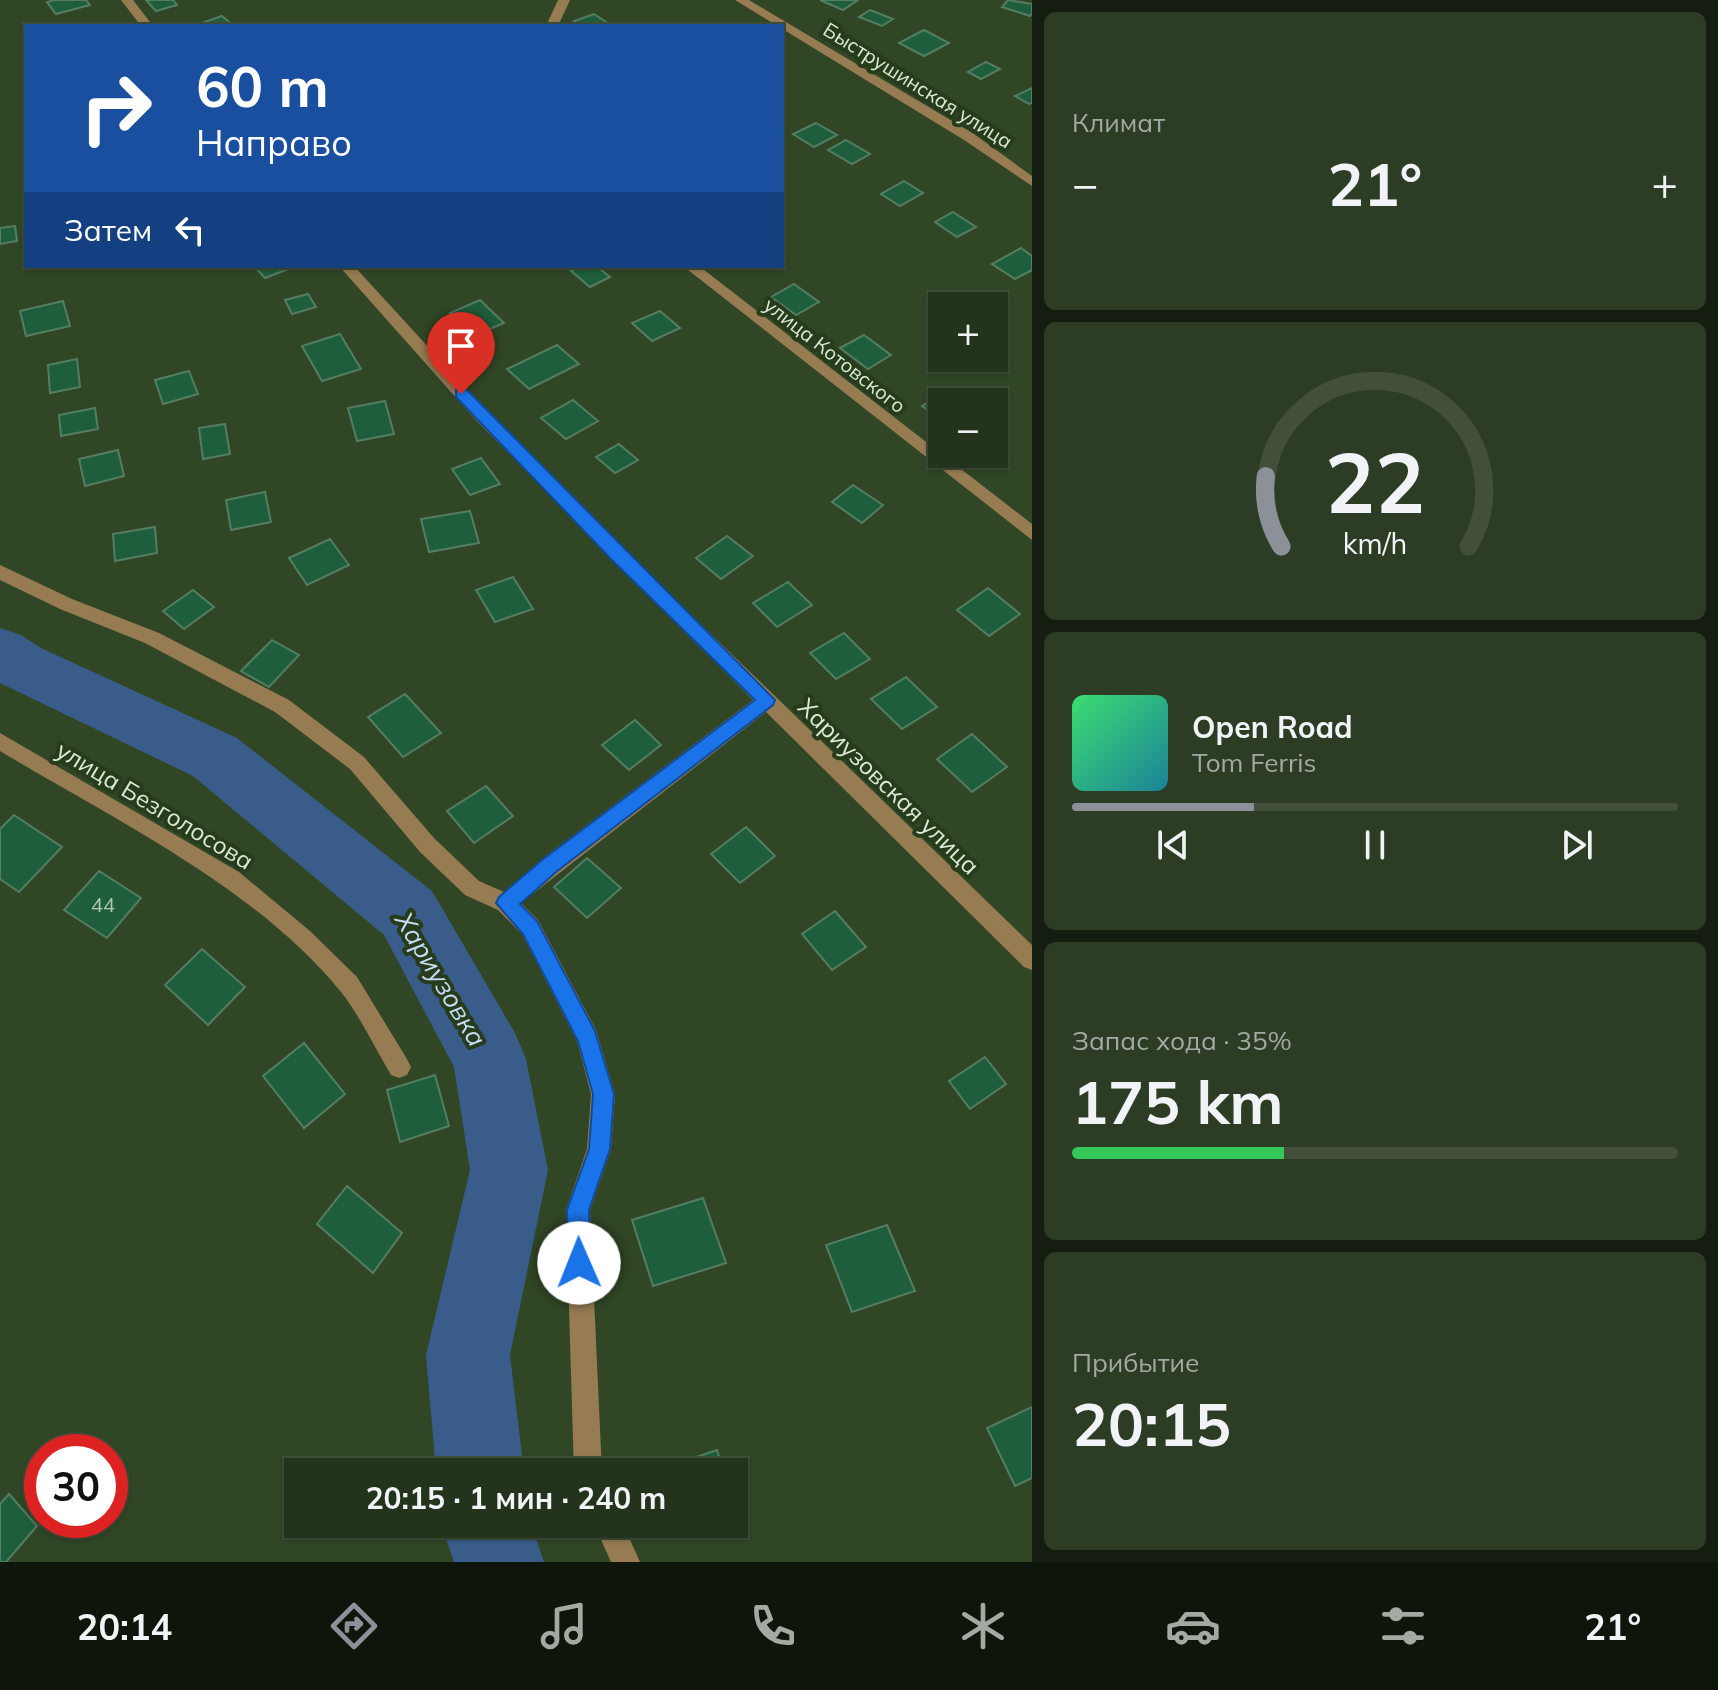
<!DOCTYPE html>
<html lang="ru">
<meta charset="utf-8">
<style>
:root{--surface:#24341c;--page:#2c3c25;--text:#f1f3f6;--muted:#a3aaa3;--line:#414f3b;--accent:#8c9099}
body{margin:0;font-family:Mulish,sans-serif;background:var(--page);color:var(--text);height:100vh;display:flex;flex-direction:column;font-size:30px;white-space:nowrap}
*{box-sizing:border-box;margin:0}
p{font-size:26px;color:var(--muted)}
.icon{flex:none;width:44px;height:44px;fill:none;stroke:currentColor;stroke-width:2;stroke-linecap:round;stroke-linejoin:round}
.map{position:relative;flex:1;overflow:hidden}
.drawer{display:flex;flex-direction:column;gap:12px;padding:12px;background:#141d0f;width:686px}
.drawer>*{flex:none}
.guide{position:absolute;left:24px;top:24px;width:760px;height:244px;border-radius:0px;box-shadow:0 2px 6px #0004,0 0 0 2px var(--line);background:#1a4fa0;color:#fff;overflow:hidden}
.fabs{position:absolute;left:928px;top:292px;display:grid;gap:16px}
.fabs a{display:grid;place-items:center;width:80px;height:80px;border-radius:0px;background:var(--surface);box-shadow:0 2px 6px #0004,0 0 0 2px var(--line);font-size:40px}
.speed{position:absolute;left:24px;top:1434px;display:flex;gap:16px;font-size:40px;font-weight:700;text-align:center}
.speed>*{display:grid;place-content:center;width:104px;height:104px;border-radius:50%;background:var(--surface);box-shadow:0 2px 6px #0004,0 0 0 2px var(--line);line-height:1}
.speed .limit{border:12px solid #d22;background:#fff;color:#111}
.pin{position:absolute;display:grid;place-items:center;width:68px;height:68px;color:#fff;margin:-82px -34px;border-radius:50% 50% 50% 0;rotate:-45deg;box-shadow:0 0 8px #0007}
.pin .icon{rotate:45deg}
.me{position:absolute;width:88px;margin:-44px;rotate:359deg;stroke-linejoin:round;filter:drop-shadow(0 0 6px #0008)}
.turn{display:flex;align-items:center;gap:28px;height:168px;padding:0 40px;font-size:36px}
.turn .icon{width:104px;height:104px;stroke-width:2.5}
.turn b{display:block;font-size:56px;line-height:68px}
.then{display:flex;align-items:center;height:76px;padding:0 40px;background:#0003;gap:16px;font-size:30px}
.big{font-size:60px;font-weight:700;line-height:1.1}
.drawer .tile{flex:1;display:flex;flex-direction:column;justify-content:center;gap:12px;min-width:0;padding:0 28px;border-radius:12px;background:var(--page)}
.drawer .dial{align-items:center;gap:0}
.dial svg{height:208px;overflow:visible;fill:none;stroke:var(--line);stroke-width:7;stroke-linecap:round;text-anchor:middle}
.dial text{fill:var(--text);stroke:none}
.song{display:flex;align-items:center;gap:24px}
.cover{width:96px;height:96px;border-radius:12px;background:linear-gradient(135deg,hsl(140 70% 55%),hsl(190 70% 35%))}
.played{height:8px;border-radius:4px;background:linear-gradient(90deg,var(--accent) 30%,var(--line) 30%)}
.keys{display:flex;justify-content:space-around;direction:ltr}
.heat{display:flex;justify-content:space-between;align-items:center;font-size:44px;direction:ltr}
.charge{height:12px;border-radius:6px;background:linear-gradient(90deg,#34c759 35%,var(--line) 0)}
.trip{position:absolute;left:284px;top:1458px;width:464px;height:80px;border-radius:0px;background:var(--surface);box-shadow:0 2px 6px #0004,0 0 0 2px var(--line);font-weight:700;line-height:80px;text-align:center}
.dock{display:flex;height:128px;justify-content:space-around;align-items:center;background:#0e150b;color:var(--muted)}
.dock .icon{width:56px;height:56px}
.dock .selected{color:var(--accent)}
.dock b{font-size:36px;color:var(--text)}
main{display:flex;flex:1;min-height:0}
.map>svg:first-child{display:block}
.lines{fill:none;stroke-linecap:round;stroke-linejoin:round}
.river{fill:#395c8a;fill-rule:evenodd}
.building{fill:#1f5e3c;stroke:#557d63;stroke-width:2}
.minor{fill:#977b53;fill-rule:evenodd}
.route{fill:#1a73e8;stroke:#114b97;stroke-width:2}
.labels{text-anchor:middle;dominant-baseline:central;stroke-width:8;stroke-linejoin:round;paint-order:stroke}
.far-street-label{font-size:20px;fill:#dcead6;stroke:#263c1b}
.number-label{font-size:20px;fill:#adc7b0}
.street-label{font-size:24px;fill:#dcead6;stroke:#263c1b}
.water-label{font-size:26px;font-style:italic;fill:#c6dcf9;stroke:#263c1b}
</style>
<main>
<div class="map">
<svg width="1032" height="1562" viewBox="0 0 1032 1562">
<rect width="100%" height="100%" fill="#304625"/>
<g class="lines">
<g class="river">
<polygon points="0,628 21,635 41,648 237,738 432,891 515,1033 526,1059 548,1170 510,1355 524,1472 436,1472 426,1355 470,1170 454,1067 384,935 193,776 0,683"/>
<polygon points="441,1524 531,1524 544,1562 454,1562"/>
</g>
</g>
<g class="building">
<polygon points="55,0 86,0 90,5 56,14 47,2"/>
<polygon points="146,0 173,0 177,5 156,11"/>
<polygon points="820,0 858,0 843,10"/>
<polygon points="1008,0 1032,4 1032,13 1030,16 1002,7"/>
<polygon points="870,10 893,19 882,26 859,17"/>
<polygon points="594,14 609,24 581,26 574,21"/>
<polygon points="222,16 233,25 193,26"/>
<polygon points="924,30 949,43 924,56 899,43"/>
<polygon points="986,62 1000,69 981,79 968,72"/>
<polygon points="1032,88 1032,103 1029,104 1015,96"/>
<polygon points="816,123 837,135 814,147 793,134"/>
<polygon points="846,140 870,154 852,164 828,150"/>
<polygon points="904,181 923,193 900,206 881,194"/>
<polygon points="953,212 976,227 957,237 935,222"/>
<polygon points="15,226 17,241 0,244 0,228"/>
<polygon points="1021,248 1032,256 1032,270 1015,279 992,264"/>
<polygon points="254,266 296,266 265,278"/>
<polygon points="581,266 596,266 610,277 590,287 571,271"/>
<polygon points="794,284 819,302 796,315 771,297"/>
<polygon points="308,294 316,307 292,314 285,300"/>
<polygon points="480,300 504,323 473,336 450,313"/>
<polygon points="63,301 70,326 26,336 20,311"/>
<polygon points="660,311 680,328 652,341 632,323"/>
<polygon points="340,334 361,369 322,381 302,346"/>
<polygon points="864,335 891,355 868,369 840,348"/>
<polygon points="557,345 579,364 529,389 507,369"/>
<polygon points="77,359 80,387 50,393 48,365"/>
<polygon points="189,371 198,394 163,404 155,380"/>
<polygon points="949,389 967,402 942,402 942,420 922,406"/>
<polygon points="573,400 598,421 566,439 541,418"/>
<polygon points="385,401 394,434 357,441 348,408"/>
<polygon points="95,408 98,429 61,436 59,415"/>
<polygon points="225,424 230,454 203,459 199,428"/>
<polygon points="619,444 638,460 615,473 596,457"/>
<polygon points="118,450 124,476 85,486 79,459"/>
<polygon points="481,458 500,484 470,495 452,469"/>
<polygon points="853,485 883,505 862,523 832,502"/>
<polygon points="265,492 271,522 231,530 226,500"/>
<polygon points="470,511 479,543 429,552 421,519"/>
<polygon points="155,527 157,553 115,561 113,534"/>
<polygon points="727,536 753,556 721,579 696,558"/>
<polygon points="330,539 349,565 307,585 289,558"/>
<polygon points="513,577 533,609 495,622 476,590"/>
<polygon points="788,582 812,605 777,627 753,603"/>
<polygon points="988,588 1020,614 989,636 957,610"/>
<polygon points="193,590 214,607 184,629 163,611"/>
<polygon points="844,633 870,659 836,679 810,653"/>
<polygon points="272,640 299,655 269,687 241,671"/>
<polygon points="906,677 937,707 902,729 871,699"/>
<polygon points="405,694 441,733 403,757 368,717"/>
<polygon points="635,720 661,745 629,770 602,745"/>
<polygon points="972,734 1007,767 972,792 937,759"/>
<polygon points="486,786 513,816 474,843 447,811"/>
<polygon points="14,815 62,847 19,892 0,879 0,829"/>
<polygon points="746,827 775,856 740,883 711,854"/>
<polygon points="587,858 621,888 587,918 554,887"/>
<polygon points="99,871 141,898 107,938 64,910"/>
<polygon points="835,911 866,947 832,970 802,934"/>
<polygon points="202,949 245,987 208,1025 165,985"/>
<polygon points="304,1043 345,1094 304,1128 263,1076"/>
<polygon points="985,1057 1006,1084 970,1109 949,1081"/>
<polygon points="435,1075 449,1126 400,1142 387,1090"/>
<polygon points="347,1186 402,1233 373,1273 317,1224"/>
<polygon points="703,1198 726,1263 653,1286 632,1220"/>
<polygon points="887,1225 915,1291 852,1312 826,1245"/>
<polygon points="1032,1407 1032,1478 1015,1486 987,1428"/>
<polygon points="717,1450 724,1472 672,1472 670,1466"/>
<polygon points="9,1494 37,1526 6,1562 0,1562 0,1504"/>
</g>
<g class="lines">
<g class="minor">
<polygon points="121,0 133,0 153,26 141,26"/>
<polygon points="558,0 570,0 558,26 546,26"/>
<polygon points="735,0 749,0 974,134 1032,176 1032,186 964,140"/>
<polygon points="339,266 354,266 487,411 623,549 1032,945 1032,970 1024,967 766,712 521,903 538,920 596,1030 615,1094 611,1149 590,1210 602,1472 574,1472 566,1210 587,1149 591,1094 577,1041 522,934 498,910 465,895 420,852 350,769 275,712 145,643 60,609 0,580 0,565 72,599 159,633 289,700 364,757 434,838 479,881 504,892 542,859 753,700 475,419"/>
<polygon points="683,266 699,266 1032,524 1032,540"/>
<path d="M0,733L239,872L310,931L357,977L407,1059L411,1067L407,1075L399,1078L391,1075C375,1048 360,1016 341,992C257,888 113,819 0,751Z"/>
<polygon points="594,1524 623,1524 640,1562 611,1562"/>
</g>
</g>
<polygon class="route" points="461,389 467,390 775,700 773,705 556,872 520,904 537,921 595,1031 614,1094 610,1149 589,1210 591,1263 587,1271 579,1275 571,1271 568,1263 567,1210 589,1149 593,1094 578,1041 523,934 496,903 499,897 542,860 755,700 611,559 456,397 456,390"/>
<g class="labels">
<g class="far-street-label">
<text transform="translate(918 85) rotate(32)">Быструшинская улица</text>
<text transform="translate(835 355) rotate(38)">улица Котовского</text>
</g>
<g class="number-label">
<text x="103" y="904">44</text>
</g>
<g class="street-label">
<text transform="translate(889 786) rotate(44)">Хариузовская улица</text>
<text transform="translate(155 805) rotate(31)">улица Безголосова</text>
</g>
<g class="water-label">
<text transform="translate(441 979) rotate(59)">Хариузовка</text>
</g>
</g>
</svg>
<div class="fabs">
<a>+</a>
<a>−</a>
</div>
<div class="speed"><div class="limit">30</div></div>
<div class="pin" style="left:461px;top:394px;background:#d93025"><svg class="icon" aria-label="arrive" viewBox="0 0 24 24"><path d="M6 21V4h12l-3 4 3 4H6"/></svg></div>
<svg class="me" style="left:579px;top:1263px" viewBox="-20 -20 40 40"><circle r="19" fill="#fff"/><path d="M0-13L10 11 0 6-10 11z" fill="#1a73e8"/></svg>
<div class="trip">20:15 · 1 мин · 240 m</div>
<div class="guide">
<div class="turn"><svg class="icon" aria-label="right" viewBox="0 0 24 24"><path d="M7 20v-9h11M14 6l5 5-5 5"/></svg><div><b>60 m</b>Направо</div></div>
<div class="then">Затем<svg class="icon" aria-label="left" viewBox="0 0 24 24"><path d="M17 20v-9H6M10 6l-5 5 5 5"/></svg></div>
</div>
</div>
<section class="drawer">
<div class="tile"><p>Климат</p>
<div class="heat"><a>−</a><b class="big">21°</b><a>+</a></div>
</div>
<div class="tile dial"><svg viewBox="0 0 100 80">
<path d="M14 69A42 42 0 1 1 86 69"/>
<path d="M14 69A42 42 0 0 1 8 42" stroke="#8c9099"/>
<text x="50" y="56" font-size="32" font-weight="700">22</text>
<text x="50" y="72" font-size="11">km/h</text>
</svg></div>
<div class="tile">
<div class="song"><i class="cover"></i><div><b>Open Road</b><p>Tom Ferris</p></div></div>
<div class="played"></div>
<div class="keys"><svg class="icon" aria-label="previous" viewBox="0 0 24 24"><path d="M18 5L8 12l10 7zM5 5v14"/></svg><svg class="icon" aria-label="pause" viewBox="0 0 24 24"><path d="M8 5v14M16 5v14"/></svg><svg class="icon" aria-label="next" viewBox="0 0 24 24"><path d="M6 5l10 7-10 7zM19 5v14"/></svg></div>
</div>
<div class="tile"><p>Запас хода · 35%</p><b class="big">175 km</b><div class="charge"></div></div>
<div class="tile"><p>Прибытие</p><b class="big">20:15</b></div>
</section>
</main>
<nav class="dock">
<b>20:14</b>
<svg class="icon selected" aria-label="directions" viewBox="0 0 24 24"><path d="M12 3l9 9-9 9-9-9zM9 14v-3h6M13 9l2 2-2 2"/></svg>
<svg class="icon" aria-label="music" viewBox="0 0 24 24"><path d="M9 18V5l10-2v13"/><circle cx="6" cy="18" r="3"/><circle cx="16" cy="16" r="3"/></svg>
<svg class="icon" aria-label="phone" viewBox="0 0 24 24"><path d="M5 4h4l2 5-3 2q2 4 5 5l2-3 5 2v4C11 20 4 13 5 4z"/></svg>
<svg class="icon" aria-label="climate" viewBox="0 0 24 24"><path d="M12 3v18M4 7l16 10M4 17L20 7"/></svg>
<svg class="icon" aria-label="car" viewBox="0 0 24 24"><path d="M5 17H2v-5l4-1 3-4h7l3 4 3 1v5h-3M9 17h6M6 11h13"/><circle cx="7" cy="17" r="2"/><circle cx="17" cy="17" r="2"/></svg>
<svg class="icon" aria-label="filters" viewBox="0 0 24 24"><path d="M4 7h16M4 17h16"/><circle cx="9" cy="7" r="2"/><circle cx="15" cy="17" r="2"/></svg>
<b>21°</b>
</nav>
